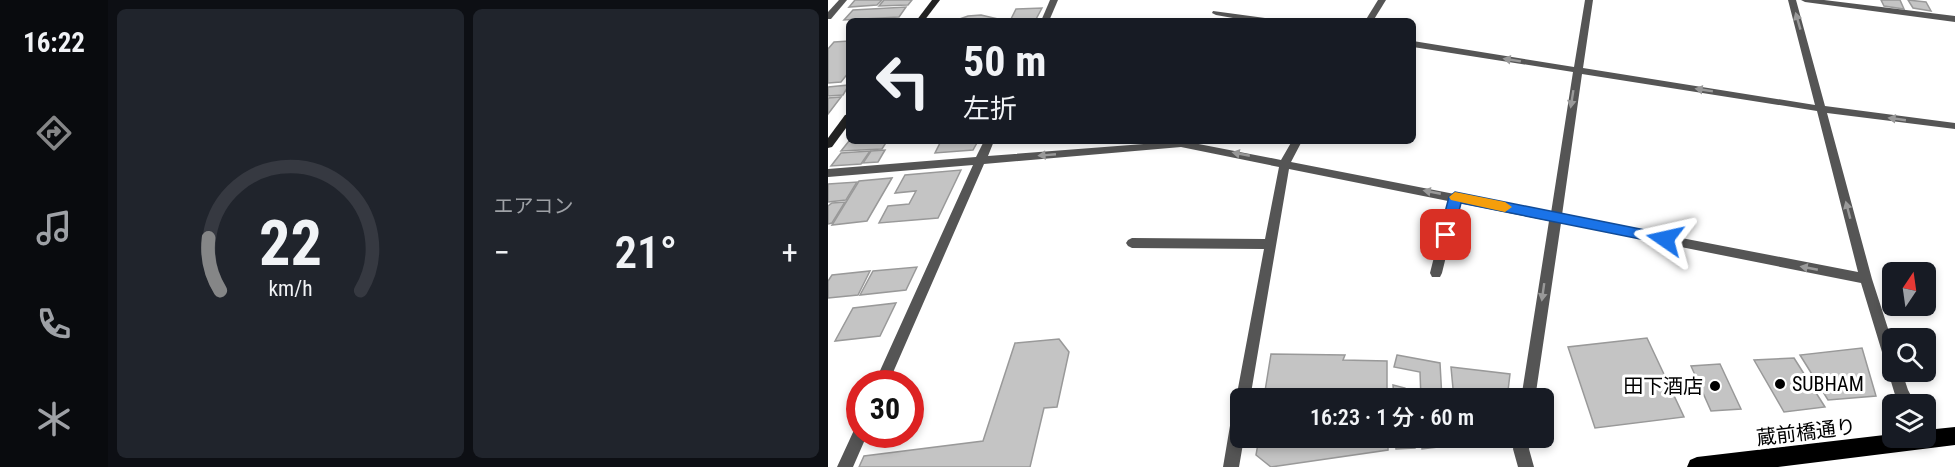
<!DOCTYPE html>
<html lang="ja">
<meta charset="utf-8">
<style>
:root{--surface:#171b24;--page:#20242c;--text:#f1f3f6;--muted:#9ea1a6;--line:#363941;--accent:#858687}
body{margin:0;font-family:"Roboto Condensed","Noto Sans JP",sans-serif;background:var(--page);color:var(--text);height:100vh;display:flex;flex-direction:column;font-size:22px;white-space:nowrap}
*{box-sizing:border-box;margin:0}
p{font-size:20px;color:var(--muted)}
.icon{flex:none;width:33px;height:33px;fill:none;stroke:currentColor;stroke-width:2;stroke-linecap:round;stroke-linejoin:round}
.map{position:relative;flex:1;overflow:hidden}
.drawer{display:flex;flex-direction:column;gap:9px;padding:9px;background:#0d0f14;width:720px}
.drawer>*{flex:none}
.hud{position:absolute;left:18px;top:18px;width:570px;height:126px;border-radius:9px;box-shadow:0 3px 9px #0003;background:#171b24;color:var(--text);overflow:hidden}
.needle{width:39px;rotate:13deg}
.fabs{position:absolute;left:1054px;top:262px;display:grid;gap:12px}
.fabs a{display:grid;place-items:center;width:54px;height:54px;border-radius:9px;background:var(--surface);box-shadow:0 3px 9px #0003;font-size:30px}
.speed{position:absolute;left:18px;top:370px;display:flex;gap:12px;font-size:30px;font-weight:700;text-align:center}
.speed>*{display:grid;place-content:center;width:78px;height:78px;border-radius:50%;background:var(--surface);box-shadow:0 3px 9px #0003;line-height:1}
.speed .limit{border:9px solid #d22;background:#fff;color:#111}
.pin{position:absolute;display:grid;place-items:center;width:51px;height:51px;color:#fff;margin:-26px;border-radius:12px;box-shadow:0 3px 9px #0006}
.me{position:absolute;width:66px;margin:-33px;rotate:281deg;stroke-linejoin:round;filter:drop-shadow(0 0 4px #0008)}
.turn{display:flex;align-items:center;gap:21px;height:126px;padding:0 18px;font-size:27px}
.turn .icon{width:78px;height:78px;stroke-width:2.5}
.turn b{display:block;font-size:42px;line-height:51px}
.big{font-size:45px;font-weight:600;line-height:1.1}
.drawer .widget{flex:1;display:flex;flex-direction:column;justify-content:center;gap:9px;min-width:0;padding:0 21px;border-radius:9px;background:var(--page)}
.drawer .dial{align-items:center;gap:0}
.dial svg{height:156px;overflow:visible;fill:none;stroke:var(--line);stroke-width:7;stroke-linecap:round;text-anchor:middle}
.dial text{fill:var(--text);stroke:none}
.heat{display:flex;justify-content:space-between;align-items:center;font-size:33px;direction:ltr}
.drawer .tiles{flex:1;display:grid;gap:9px;grid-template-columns:repeat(2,1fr)}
.trip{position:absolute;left:402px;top:388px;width:324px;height:60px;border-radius:9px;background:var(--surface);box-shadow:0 3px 9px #0003;font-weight:600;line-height:60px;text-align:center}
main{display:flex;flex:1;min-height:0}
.tabs{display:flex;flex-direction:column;width:108px;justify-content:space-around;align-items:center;background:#090b0e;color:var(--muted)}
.tabs .icon{width:42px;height:42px}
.tabs .active{color:var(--accent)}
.tabs b{font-size:27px;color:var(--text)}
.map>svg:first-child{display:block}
.building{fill:#c4c4c4;stroke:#999;stroke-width:1.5}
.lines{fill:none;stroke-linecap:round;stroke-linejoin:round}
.street{fill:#555;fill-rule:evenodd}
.secondary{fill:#222;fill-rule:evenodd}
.primary{fill:#000;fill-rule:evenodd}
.oneway{fill:#999}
.route{fill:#1a73e8;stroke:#114b97;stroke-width:1.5}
.slow{fill:#f59e0b}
.poi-dot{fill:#000;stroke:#fff;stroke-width:2}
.labels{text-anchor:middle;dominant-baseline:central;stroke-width:6;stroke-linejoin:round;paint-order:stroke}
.near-poi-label{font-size:20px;fill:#000;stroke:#fff;text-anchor:start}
.near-street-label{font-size:20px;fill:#000;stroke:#fff}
</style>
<main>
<nav class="tabs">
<b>16:22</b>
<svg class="icon active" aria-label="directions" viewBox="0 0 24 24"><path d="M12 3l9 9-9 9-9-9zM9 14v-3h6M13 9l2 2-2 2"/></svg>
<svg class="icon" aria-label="music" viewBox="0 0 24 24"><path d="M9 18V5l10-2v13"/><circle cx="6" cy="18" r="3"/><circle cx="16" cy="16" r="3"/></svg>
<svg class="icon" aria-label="phone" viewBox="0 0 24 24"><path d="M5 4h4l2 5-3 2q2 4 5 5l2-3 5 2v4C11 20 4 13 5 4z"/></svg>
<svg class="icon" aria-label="climate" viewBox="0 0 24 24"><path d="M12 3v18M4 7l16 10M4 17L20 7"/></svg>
</nav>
<section class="drawer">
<div class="tiles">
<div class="widget dial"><svg viewBox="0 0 100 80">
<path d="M14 69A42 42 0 1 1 86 69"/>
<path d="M14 69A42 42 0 0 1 8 42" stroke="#858687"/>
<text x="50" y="56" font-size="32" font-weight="700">22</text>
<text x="50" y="72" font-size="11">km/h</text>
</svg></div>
<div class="widget"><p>エアコン</p>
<div class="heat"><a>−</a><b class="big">21°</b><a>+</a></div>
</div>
</div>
</section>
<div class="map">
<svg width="1127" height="467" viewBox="0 0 1127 467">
<rect width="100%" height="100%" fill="#fff"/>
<g class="building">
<polygon points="27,0 54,0 49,5 21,7"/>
<polygon points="56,0 84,0 80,5 51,6"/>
<polygon points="1053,0 1072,0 1076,9 1056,6"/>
<polygon points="1080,0 1098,2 1103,11 1085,8"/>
<polygon points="78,7 71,17 16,20 25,10"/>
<polygon points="214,8 207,21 182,21 188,9"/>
<polygon points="153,15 170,19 126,21 140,16"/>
<polygon points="21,41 21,72 13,82 0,83 0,49 6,42"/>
<polygon points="21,85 15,95 0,96 0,87"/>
<polygon points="13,97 0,114 0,98"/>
<polygon points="21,141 59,141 54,149 13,151"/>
<polygon points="113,141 150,141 145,150 107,153"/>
<polygon points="57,150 50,162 35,163 43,151"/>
<polygon points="42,151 33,164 3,166 13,153"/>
<polygon points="133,170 110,218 51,223 60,206 81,204 88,191 67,193 77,175"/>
<polygon points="64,178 39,221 4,225 31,181"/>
<polygon points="29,182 18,200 0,202 0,184"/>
<polygon points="17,202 4,223 0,224 0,206 4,203"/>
<polygon points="89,267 78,290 32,295 45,271"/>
<polygon points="42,271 30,295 0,298 0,281 4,275"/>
<polygon points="68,303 52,336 7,341 25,308"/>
<polygon points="819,338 856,417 767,428 740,347"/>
<polygon points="231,339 241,352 229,407 216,408 202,467 31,467 36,456 155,441 187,343"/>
<polygon points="1034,348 1048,396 1000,400 972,355"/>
<polygon points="443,354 517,355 515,360 559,361 559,399 430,399 432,391 437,391"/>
<polygon points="569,355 612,363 614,399 593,399 592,372 566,367"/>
<polygon points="966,358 997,407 956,412 926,360"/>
<polygon points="892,364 913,409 883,411 863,366"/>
<polygon points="623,367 682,374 679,399 626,399"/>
<polygon points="565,385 577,388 578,395 588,399 566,399"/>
<polygon points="431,438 560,438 560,450 443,467 428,455"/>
<polygon points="567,438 587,438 587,448 568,449"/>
<polygon points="594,438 617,438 618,446 594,449"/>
</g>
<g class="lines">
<g class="street">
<polygon points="11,0 19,0 3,19 0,19 0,12"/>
<polygon points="222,0 230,0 221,21 213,21"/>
<polygon points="550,0 558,0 545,21 537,21"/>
<path d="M757,0H765L755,68L987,105L960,0H968L997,106L1127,123V129L999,113L1044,279L1065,344V372H1074L1080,390L1088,405H1072L1068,398L1033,283L733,223L707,399H693L721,221L631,203L614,273L612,277H604L602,273L620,201L461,169L422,399H412V405L408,399L436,249L304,248L300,246L298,243L300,240L304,238L437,239L451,167L353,147L156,164L60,384H46L145,165L0,177V169L148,157L156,141H166L160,156L355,141L453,160L464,141H474L463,162L723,213L745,72L585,47V41L746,67ZM754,74L989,111L1030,272L734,215Z"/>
<polygon points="973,0 996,0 1127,16 1127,22 977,2"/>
<polygon points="385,11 437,18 441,21 422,21 388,15 384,13"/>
<polygon points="412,407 412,438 416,438 411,467 395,467 404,414 407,409"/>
<polygon points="32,426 32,435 39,435 25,467 9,467 27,428"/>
<polygon points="687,438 703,438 701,449 706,467 690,467 685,449"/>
</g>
<g class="secondary">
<polygon points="104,0 112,0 96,21 88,21"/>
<polygon points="21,114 21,124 4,147 0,148 0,138 17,115"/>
</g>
<polygon class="primary" points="1127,427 1127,445 950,467 859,467 862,460 869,457 1065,434 1065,438 1098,438 1098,430"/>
</g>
<defs><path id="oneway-solid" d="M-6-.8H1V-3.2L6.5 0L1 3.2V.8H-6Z" transform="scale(1.5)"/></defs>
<g class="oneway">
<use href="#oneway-solid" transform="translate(970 21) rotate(-106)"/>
<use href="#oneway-solid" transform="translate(684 60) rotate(-171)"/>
<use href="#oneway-solid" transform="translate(876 90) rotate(-171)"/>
<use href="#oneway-solid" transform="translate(744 99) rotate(99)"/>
<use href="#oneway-solid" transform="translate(1069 119) rotate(-172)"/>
<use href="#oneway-solid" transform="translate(413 154) rotate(-169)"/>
<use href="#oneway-solid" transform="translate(219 155) rotate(175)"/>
<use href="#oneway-solid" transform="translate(604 192) rotate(-169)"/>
<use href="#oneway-solid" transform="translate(1020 210) rotate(-105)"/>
<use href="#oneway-solid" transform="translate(981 268) rotate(-169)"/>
<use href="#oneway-solid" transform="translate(715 292) rotate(98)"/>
</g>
<polygon class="route" points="627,192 837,234 844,239 837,244 633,203 625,235 618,240 611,235 621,197"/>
<polygon class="slow" points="627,192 677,202 684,207 677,212 623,200 621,197"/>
<g class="poi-dot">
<circle cx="952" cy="384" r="6"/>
<circle cx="887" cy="386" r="6"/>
</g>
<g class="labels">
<g class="near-poi-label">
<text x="964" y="384">SUBHAM</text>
<text x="875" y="386" text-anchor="end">田下酒店</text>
</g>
<g class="near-street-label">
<text transform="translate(978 432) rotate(-7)">蔵前橋通り</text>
</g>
</g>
</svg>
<div class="fabs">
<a><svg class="needle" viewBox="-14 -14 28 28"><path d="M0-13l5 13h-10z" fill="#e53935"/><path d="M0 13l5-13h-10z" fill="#9ea1a6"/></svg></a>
<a><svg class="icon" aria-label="search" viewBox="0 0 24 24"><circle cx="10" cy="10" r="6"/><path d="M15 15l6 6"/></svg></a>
<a><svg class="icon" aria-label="layers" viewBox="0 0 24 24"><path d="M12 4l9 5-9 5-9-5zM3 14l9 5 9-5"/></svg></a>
</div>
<div class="speed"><div class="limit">30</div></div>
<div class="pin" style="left:618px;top:235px;background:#d93025"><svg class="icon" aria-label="arrive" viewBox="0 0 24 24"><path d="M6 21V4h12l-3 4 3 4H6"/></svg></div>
<svg class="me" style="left:837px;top:239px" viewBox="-20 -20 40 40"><path d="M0-17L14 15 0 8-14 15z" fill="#1a73e8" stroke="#fff" stroke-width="4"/></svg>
<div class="trip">16:23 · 1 分 · 60 m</div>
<div class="hud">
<div class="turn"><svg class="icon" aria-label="left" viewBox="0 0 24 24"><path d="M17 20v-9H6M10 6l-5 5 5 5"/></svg><div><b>50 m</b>左折</div></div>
</div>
</div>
</main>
